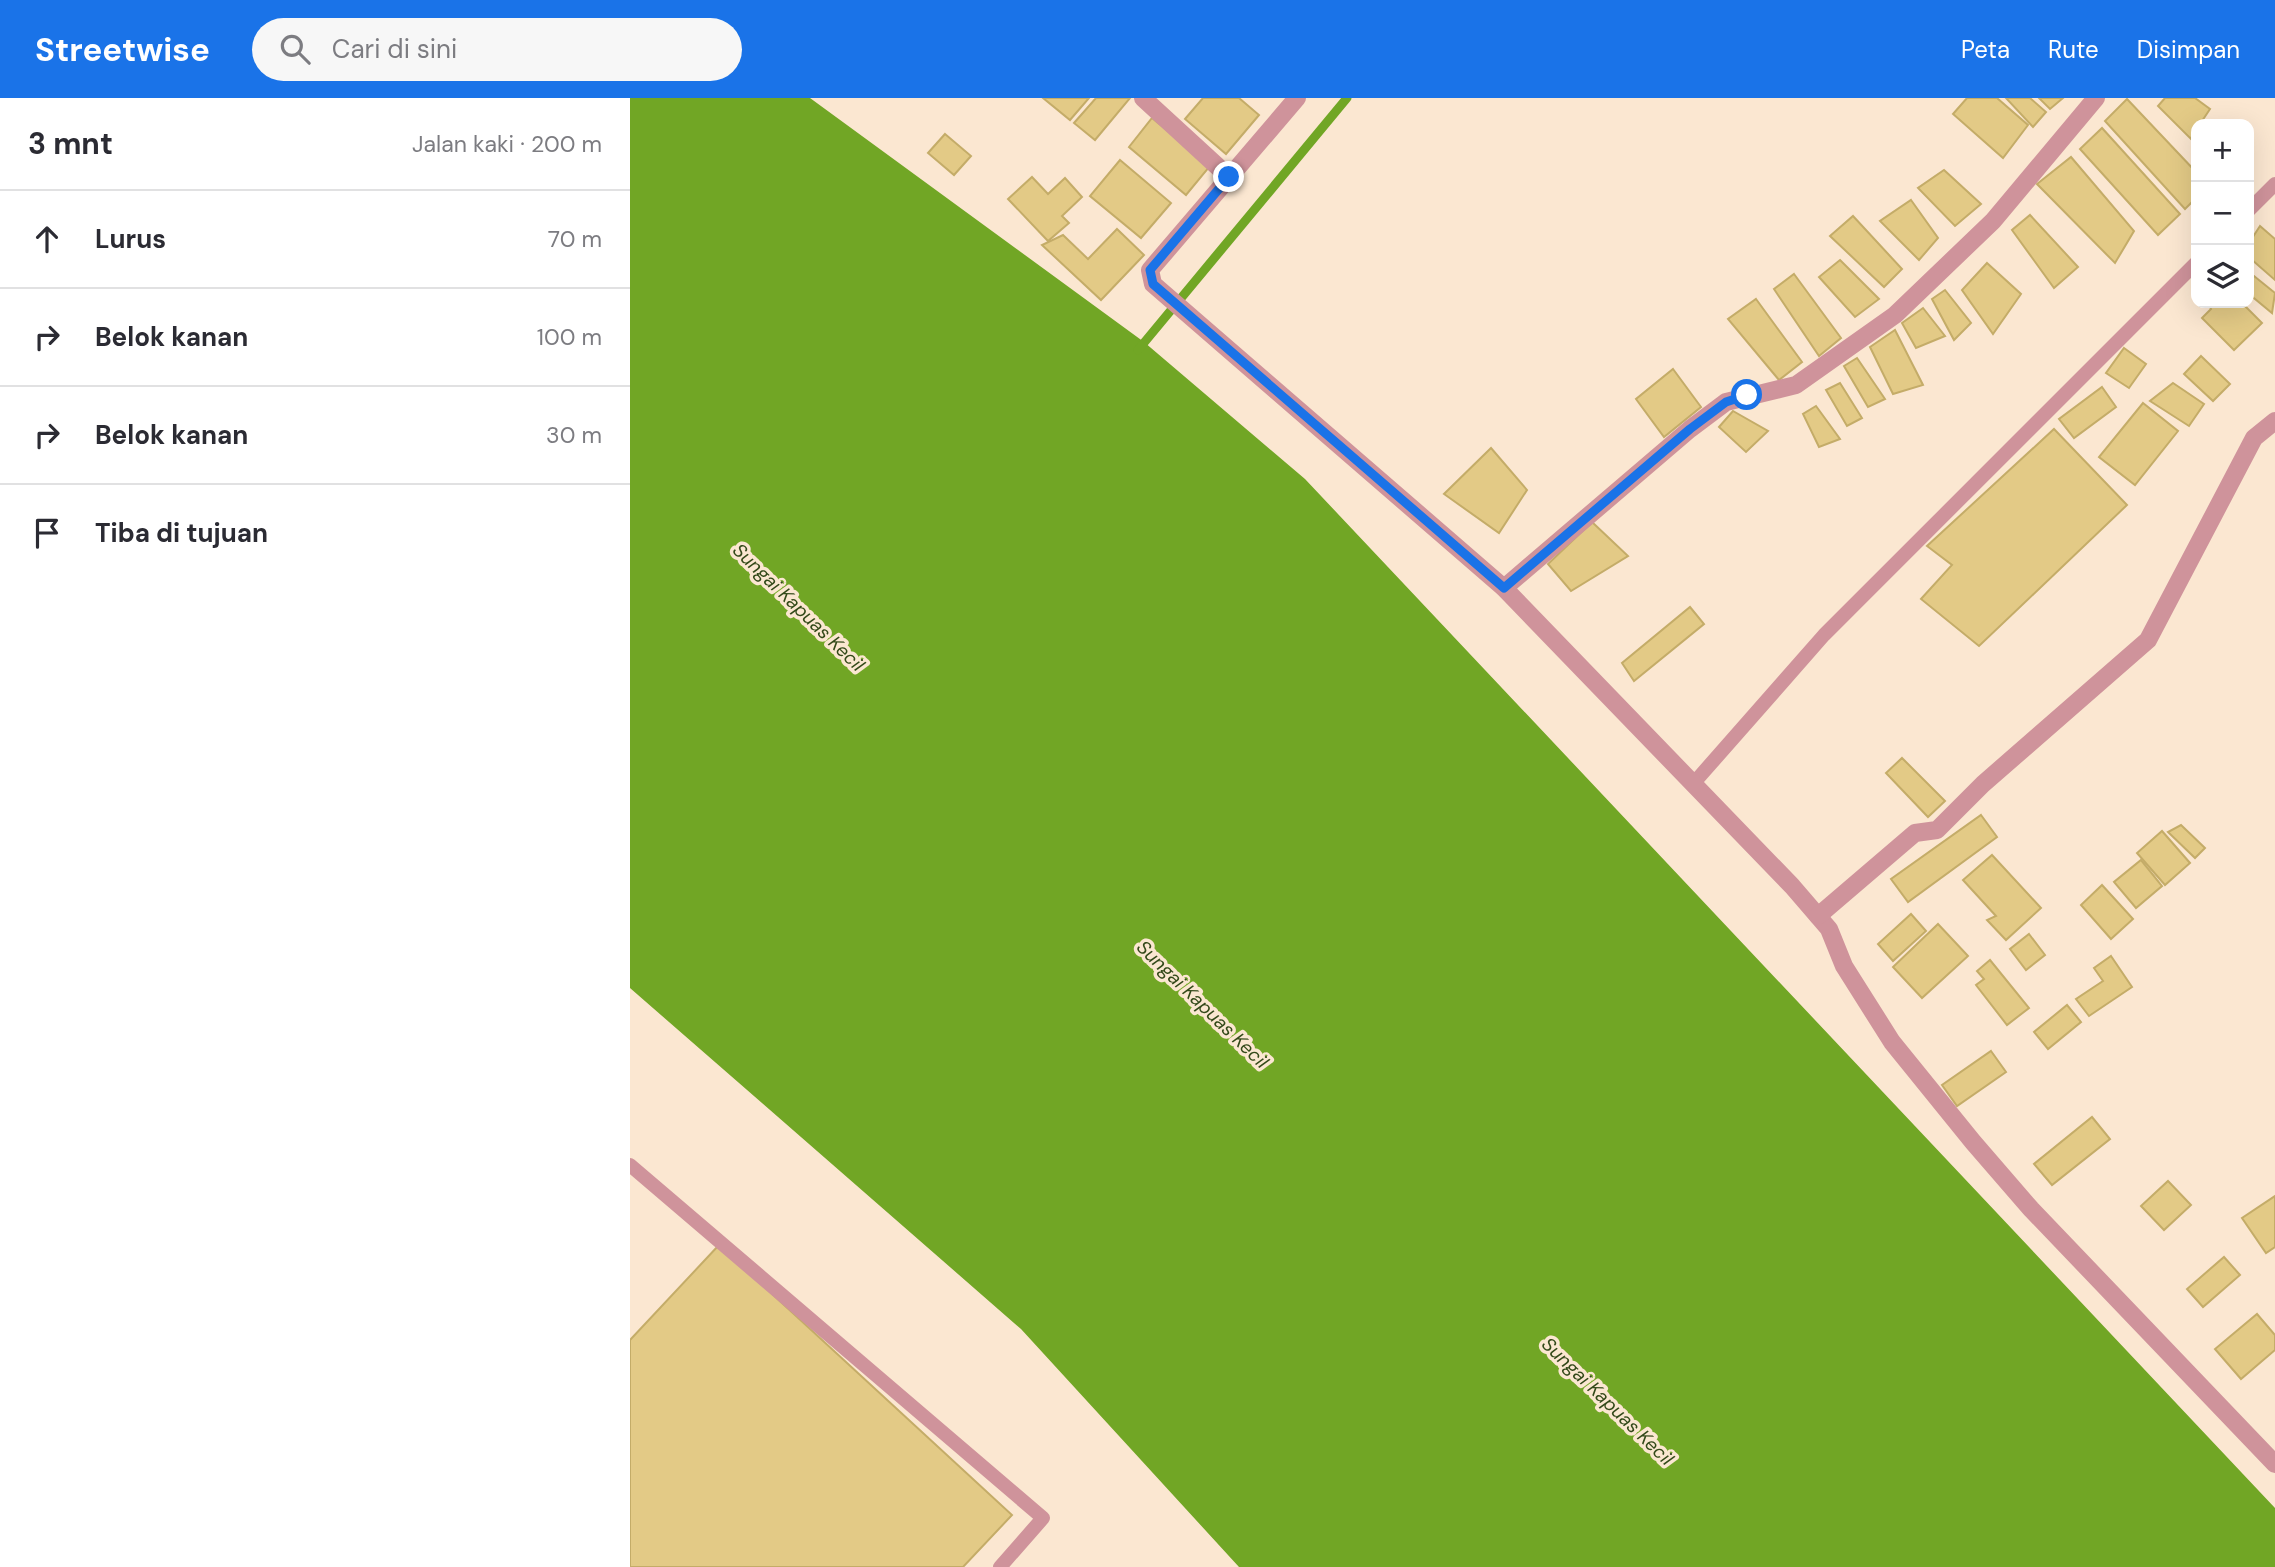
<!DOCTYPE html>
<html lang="id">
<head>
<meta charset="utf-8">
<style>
  body { margin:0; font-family:"DM Sans",sans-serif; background:#f7f7f7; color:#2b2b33 }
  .controls { position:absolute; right:21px; top:21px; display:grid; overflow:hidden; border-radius:14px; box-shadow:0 7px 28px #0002 }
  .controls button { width:63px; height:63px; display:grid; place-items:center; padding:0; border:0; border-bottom:2px solid #e1e1e2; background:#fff; color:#2b2b33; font:35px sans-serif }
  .stop { position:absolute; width:21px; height:21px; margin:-16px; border:5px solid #1a73e8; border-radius:50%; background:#fff }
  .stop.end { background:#1a73e8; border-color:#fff; box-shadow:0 2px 7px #0008 }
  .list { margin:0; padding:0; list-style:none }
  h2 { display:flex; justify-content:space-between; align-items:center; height:91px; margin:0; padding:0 28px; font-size:30px }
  h2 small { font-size:23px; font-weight:400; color:#7c7c81 }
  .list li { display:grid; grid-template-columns:46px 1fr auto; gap:21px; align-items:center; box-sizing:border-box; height:98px; padding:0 28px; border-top:2px solid #e1e1e2 }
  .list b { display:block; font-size:26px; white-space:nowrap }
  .list em { font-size:23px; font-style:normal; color:#7c7c81 }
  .icon { flex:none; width:38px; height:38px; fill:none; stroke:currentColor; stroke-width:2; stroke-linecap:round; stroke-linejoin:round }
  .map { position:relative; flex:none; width:1645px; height:1469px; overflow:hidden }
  header { display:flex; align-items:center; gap:42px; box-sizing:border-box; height:98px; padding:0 35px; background:#1a73e8; color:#fff }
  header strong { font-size:33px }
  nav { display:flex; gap:38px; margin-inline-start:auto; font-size:24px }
  .search { width:490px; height:63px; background:#f7f7f7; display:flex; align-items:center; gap:18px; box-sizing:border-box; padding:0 24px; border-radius:38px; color:#7c7c81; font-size:26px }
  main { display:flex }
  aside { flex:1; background:#fff }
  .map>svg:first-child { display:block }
</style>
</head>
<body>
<header>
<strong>Streetwise</strong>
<div class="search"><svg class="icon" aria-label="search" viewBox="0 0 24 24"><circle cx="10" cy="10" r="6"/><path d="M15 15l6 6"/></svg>Cari di sini</div>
<nav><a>Peta</a><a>Rute</a><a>Disimpan</a></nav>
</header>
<main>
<aside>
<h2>3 mnt<small>Jalan kaki · 200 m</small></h2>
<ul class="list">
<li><svg class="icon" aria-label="ahead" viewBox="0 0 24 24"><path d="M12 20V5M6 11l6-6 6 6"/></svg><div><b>Lurus</b></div><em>70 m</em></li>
<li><svg class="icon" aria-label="right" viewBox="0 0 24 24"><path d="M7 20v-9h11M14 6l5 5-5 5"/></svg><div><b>Belok kanan</b></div><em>100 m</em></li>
<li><svg class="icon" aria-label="right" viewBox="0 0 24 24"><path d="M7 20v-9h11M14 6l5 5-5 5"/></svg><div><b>Belok kanan</b></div><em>30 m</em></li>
<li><svg class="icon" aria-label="arrive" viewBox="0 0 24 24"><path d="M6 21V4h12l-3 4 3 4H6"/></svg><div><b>Tiba di tujuan</b></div></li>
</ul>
</aside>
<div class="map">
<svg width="1645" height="1469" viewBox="0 0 1645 1469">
  <rect width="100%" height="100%" fill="#fbe7d1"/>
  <path fill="#71a625" d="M0 0H180L514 244 675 381 1645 1410V1469H609L391 1231 0 890Z"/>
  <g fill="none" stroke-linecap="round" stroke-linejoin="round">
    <path stroke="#71a625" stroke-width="9" d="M508 252 717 0"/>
  </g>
  <g fill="#e3ca86" stroke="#c4ac68" stroke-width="2">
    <path d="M413 0H459L440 22Z"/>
    <path d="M466 0H500L465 42 444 25Z"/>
    <path d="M573 0H609L629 17 596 56 555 21Z"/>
    <path d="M1337 0H1367L1398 27 1373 60 1323 16Z"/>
    <path d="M1376 0H1400L1416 14 1403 29Z"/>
    <path d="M1409 0H1433L1420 11Z"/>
    <path d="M1535 0H1565L1580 11 1570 26H1566L1561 41 1528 8Z"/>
    <path d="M1497 1 1566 74V100L1555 111 1475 23Z"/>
    <path d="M522 20 580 68 556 97 499 49Z"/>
    <path d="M1472 30 1550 116 1528 137 1450 51Z"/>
    <path d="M315 36 341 58 324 77 298 55Z"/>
    <path d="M1441 59 1504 133 1485 165 1407 86Z"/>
    <path d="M490 62 541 105 511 140 460 98Z"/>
    <path d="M1314 72 1351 106 1325 128 1288 90Z"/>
    <path d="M402 79 418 96 435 80 452 99 432 118 439 125 418 143 378 101Z"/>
    <path d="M1281 102 1308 140 1289 162 1250 123Z"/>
    <path d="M1400 117 1448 169 1424 190 1382 132Z"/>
    <path d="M1223 118 1272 171 1254 189 1200 138Z"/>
    <path d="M1630 128 1645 141V182L1621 161 1619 164V145Z"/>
    <path d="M487 131 514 157 471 202 412 147 433 137 458 161Z"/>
    <path d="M1210 162 1249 201 1225 219 1189 179Z"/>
    <path d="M1357 165 1391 196 1363 236 1332 192Z"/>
    <path d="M1619 174 1645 195 1642 215 1619 196Z"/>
    <path d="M1164 176 1211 240 1189 258 1144 191Z"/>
    <path d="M1315 192 1341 225 1324 242 1302 201Z"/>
    <path d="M1126 201 1172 264 1149 282 1098 221Z"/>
    <path d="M1578 205H1612L1632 225 1604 252 1572 220 1581 211Z"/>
    <path d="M1293 210 1315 238 1286 250 1272 225Z"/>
    <path d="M1265 232 1293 287 1263 296 1240 249Z"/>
    <path d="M1494 250 1516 266 1499 290 1476 275Z"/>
    <path d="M1571 258 1600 286 1583 303 1554 276Z"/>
    <path d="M1227 260 1255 301 1238 309 1214 268Z"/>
    <path d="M1043 271 1071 309 1034 339 1006 301Z"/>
    <path d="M1210 285 1232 320 1217 328 1196 292Z"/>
    <path d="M1543 285 1574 306 1559 328 1520 303Z"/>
    <path d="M1472 289 1486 309 1444 340 1429 321Z"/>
    <path d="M1513 305 1548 333 1505 387 1469 359Z"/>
    <path d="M1186 308 1210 341 1189 349 1173 316Z"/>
    <path d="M1103 313 1138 333 1116 354 1089 329Z"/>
    <path d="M1424 331 1497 407 1349 548 1291 501 1322 467 1297 448Z"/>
    <path d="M861 350 897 392 869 435 814 396Z"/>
    <path d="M962 424 998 458 941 493 918 466Z"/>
    <path d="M1060 509 1074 526 1004 583 992 565Z"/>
    <path d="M1272 660 1315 703 1298 719 1256 675Z"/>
    <path d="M1351 717 1367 739 1278 804 1261 781Z"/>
    <path d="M1551 727 1575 750 1565 760 1538 734Z"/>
    <path d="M1532 733 1560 765 1535 787 1507 755Z"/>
    <path d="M1362 757 1411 810 1376 842 1357 822 1366 818 1333 782Z"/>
    <path d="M1511 762 1532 788 1506 810 1484 784Z"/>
    <path d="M1472 787 1503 821 1481 841 1451 807Z"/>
    <path d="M1281 816 1296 833 1263 863 1248 846Z"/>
    <path d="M1308 826 1338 858 1292 900 1263 869Z"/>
    <path d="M1399 836 1415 857 1396 872 1380 851Z"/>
    <path d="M1481 858 1502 889 1459 918 1446 901 1473 883 1464 870Z"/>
    <path d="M1360 862 1399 910 1377 927 1346 887 1354 881 1347 873Z"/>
    <path d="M1437 907 1451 924 1418 951 1404 934Z"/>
    <path d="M1361 953 1376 974 1327 1008 1312 987Z"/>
    <path d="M1462 1019 1480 1041 1422 1087 1404 1066Z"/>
    <path d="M1538 1083 1561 1107 1534 1132 1511 1108Z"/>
    <path d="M1645 1098V1149L1636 1155 1612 1120Z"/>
    <path d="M89 1147 382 1417 333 1469H0V1242Z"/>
    <path d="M1594 1159 1610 1177 1573 1209 1557 1191Z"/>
    <path d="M1627 1216 1645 1237V1252L1611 1281 1585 1251Z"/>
  </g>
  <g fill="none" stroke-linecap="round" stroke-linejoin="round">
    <g stroke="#cf939b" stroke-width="14">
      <path d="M1619 112 1645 86"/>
      <path d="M1063 686 1194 537 1566 165"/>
      <path d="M0 1067 413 1420 370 1469"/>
    </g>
    <g stroke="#cf939b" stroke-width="18">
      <path d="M513 0 599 79"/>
      <path d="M667 0 520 172 523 186 874 490 1162 788 1199 831 1214 868 1262 944 1343 1044 1401 1111 1645 1366"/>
      <path d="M874 490 1060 331 1096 304 1166 287 1265 217 1363 123 1466 0"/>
      <path d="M1188 818 1285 735 1307 732 1353 686 1518 542 1624 340 1645 323"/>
    </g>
  </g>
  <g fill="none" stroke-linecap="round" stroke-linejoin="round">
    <path stroke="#1a73e8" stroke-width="9" d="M599 79 520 172 523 186 874 490 1060 331 1096 304 1117 297"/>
  </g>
  <g text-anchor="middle" stroke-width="7" stroke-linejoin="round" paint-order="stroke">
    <g font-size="19" font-style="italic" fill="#334919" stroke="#fbe7d1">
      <text transform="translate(169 509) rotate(44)" y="7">Sungai Kapuas Kecil</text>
      <text transform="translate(573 906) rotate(44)" y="7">Sungai Kapuas Kecil</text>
      <text transform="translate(978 1303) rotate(44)" y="7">Sungai Kapuas Kecil</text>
    </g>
  </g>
</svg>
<div class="controls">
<button>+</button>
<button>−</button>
<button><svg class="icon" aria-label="layers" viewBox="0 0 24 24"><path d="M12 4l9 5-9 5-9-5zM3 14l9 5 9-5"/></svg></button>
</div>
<div class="stop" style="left:1117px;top:297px"></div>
<div class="stop end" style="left:599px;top:79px"></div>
</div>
</main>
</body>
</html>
